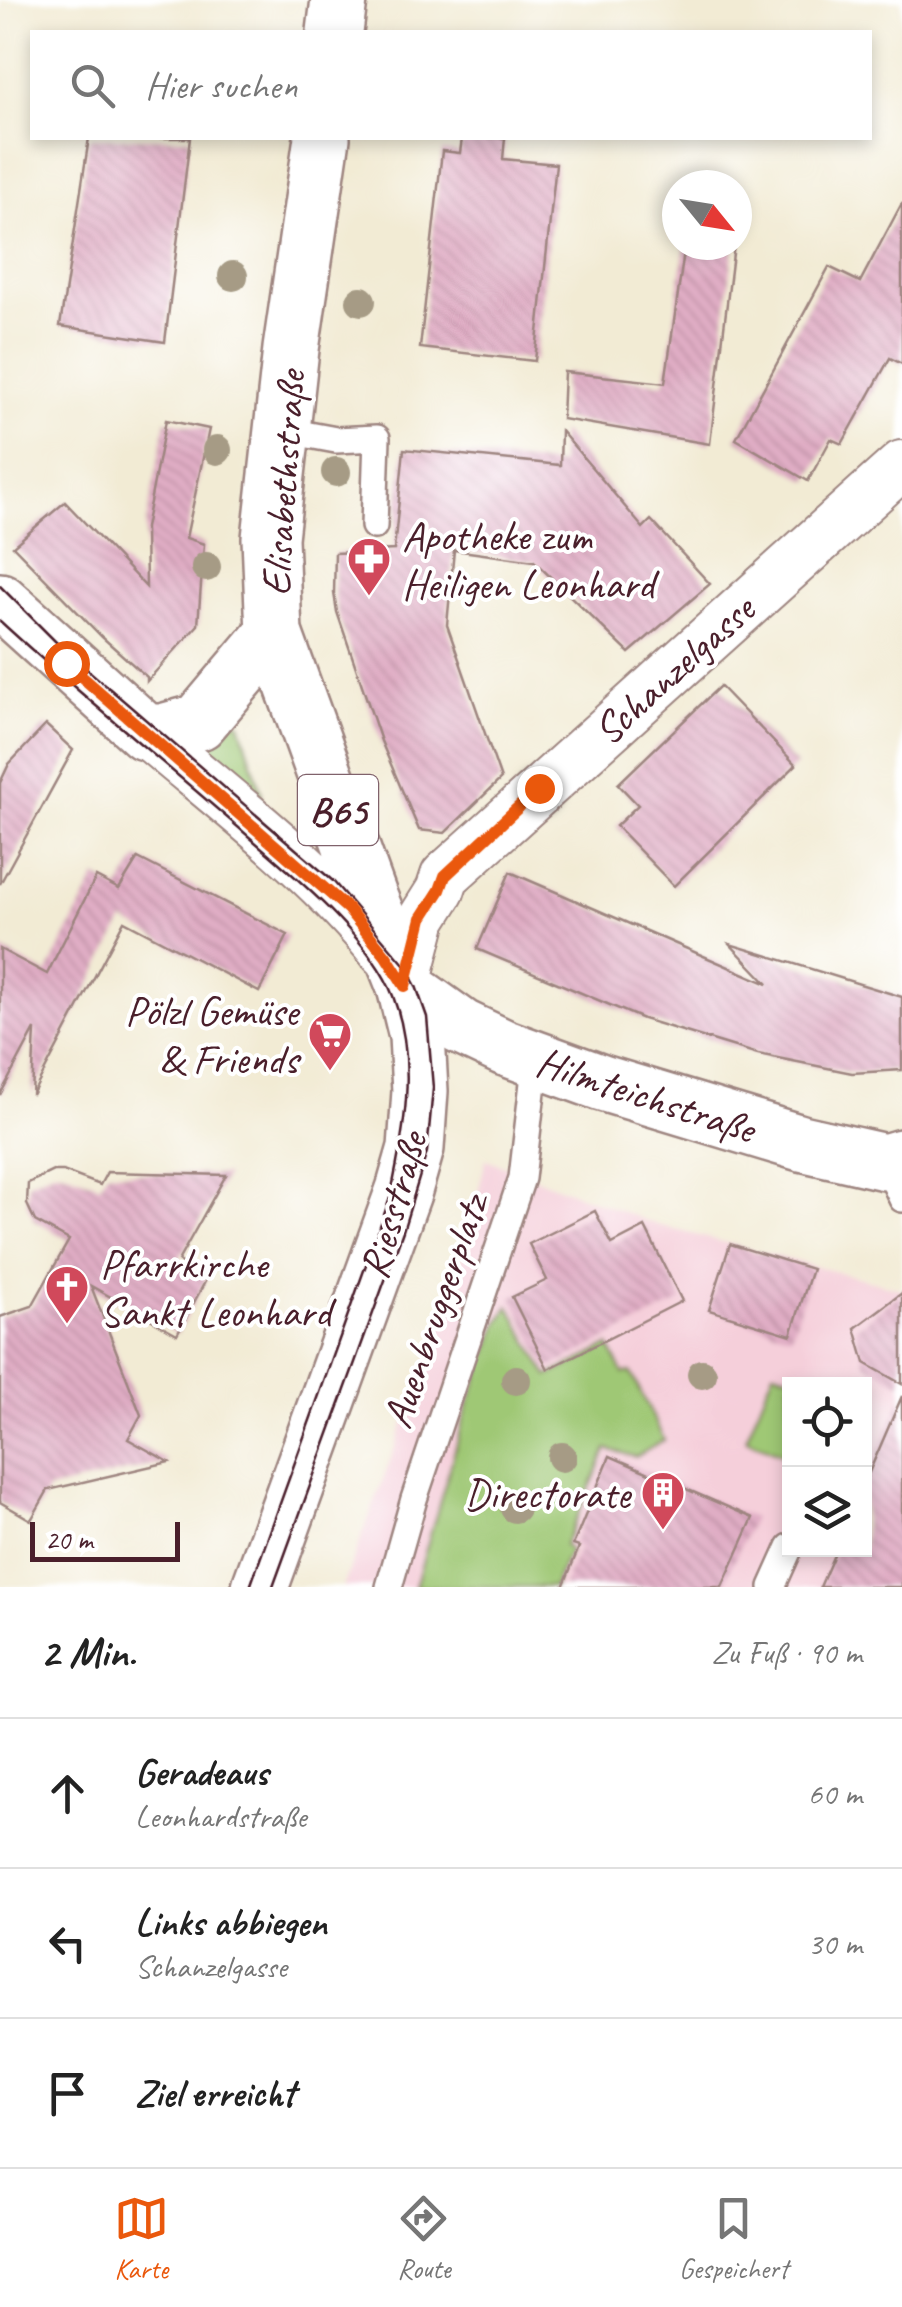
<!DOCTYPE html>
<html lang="de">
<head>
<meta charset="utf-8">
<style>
  body { margin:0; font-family:Caveat,sans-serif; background:#f6f6f6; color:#222 }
  .controls { position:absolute; right:30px; bottom:30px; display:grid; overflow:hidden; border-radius:0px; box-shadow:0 5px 15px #0003 }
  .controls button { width:90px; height:90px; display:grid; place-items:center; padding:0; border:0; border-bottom:2px solid #e0e0e0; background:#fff; color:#222; font:50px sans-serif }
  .compass { position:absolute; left:662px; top:170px; width:90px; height:90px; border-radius:50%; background:#fff; box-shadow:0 5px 15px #0003; rotate:120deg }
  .scale { position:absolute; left:30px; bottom:25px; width:150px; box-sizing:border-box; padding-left:10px; border:5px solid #4a1f2b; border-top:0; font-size:28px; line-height:35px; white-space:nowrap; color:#4a1f2b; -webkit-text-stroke:8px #fff; paint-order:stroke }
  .stop { position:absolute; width:30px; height:30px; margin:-22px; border:8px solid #ea580c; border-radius:50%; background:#fff }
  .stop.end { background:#ea580c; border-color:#fff; box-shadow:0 2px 10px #0008 }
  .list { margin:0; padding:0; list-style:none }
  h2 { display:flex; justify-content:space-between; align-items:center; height:130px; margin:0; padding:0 40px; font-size:42px }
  h2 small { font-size:32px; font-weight:400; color:#767676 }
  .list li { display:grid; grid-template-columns:65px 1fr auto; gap:30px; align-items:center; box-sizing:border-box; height:150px; padding:0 40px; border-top:2px solid #e0e0e0 }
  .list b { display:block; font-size:38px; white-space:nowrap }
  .list p { margin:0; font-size:32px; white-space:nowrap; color:#767676 }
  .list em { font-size:32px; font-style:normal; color:#767676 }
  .icon { flex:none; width:55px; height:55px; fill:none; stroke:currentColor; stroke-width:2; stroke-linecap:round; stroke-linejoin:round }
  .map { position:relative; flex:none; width:902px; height:1587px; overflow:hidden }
  .search { position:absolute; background:#fff; box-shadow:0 5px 15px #0003; left:30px; right:30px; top:30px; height:110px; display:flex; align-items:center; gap:25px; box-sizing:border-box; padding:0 35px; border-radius:0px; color:#767676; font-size:38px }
  .sheet { height:580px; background:#fff }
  nav { display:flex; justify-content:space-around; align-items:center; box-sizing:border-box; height:140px; border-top:2px solid #e0e0e0; background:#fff; font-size:28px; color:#767676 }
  nav a { display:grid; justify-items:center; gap:5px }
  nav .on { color:#ea580c }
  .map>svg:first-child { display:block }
</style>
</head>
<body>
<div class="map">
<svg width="902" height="1587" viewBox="0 0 902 1587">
  <defs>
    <pattern id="building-back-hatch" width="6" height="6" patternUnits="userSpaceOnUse" patternTransform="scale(2.5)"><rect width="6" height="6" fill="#e0adc5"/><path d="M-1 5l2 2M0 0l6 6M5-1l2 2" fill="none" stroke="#c294a9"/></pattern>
  </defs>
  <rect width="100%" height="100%" fill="#fff"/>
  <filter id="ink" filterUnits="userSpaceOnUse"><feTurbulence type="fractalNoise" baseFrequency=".01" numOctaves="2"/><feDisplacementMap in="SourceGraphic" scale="20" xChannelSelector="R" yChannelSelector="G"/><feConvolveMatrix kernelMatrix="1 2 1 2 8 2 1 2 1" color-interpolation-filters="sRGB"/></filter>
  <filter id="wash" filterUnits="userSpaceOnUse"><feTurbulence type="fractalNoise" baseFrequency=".0048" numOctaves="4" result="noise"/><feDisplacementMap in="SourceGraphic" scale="40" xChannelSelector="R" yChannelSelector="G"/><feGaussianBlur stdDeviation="2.25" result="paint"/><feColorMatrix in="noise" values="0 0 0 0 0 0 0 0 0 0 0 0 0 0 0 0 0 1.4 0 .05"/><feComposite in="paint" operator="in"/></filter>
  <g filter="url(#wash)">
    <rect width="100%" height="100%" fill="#f2ebd4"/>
    <path fill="#f5cfda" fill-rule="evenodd" d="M486 1159 657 1225 902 1289V1587H343L456 1283ZM790 1384H864V1550H790Z"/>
    <g fill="#9fc874" stroke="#747450" stroke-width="2.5">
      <path d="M234 720 240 723 262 795 257 799 203 753 202 747Z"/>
      <path d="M509 1306 548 1376 609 1346 623 1373 631 1372 664 1440 636 1457 607 1449 564 1546 570 1550 553 1587H415L468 1405 499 1322Z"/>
      <path d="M774 1371 819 1384H790L789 1457 746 1439Z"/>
    </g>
    <g id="blocks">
      <g fill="url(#building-back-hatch)">
        <path d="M89 138H190L165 342 60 326Z"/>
        <path d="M462 138H505L503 159 556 164 535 361 420 348 442 151 460 153Z"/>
        <path d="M902 203V364L890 358 842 444 831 439 808 481 736 439 829 267 860 282Z"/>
        <path d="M685 245H734L710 444 562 419 564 372 665 383Z"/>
        <path d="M166 420 209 429 186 538 204 544 198 625 147 681V677L102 637 13 546 65 502 146 587 145 528Z"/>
        <path d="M561 431 643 528 651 520 710 584 629 653 534 561 454 550 447 625 501 779 445 833 419 830 381 741 337 612 334 593 335 553 394 550 404 449 560 465Z"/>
        <path d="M720 686 796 765 674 886 616 826 638 805 618 784Z"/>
        <path d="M46 725 73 750 0 884V783L9 764Z"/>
        <path d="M138 858 288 935 259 992 124 921 32 1095 35 1029 0 1095V949L47 974 96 877 119 889Z"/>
        <path d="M510 872 768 984 730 944 902 997V1070L852 1073 758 1054 643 1019 477 949Z"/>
        <path d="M53 1171H63L100 1185 107 1172 226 1175 178 1261 207 1278 177 1334 91 1286 141 1415 128 1439 169 1462 48 1490 31 1520 0 1502V1317L32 1306 69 1240 35 1221 27 1204 28 1183Z"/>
        <path d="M595 1211 612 1244 645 1227 682 1301 548 1369 512 1297 547 1280 529 1244Z"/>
        <path d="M730 1244 812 1269 791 1335 709 1310Z"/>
        <path d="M902 1293V1384L865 1363 855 1328Z"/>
        <path d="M902 1396V1587H820L836 1550H864V1484Z"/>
        <path d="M610 1456 753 1518 722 1587H563L579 1547 573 1545Z"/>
      </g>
    </g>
  </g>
  <g filter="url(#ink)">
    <use href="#blocks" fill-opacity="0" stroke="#9e8580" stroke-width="2.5"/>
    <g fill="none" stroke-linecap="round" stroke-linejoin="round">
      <defs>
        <g id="lane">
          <path d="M282 430 336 440 377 438 374 526"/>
          <path d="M885 1162 902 1199"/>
          <path d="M389 1587 414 1499 522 1178 536 1057"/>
          <path d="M772 1587 790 1547"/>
        </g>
        <g id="street">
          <path d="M145 732C227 802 317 869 385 954"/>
          <path d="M405 987 423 918 440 891 445 876 902 465"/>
        </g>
        <g id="secondary">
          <path d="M0 601 145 732H162L199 722 274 633"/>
          <path d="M405 987 461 1027 503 1047 602 1083 801 1143 885 1162 902 1157"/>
        </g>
        <g id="primary">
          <path d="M335 32 339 0"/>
          <path d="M260 1587 404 1190 416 1148 420 1091 417 1036 405 987 370 899 274 633 270 538 291 349 322 138"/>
        </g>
      </defs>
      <use href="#lane" stroke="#9e8580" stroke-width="30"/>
      <use href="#street" stroke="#9e8580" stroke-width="52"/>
      <use href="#secondary" stroke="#9e8580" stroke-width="60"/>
      <use href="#primary" stroke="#9e8580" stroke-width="60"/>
      <use href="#lane" stroke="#fff" stroke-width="25"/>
      <use href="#street" stroke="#fff" stroke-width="48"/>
      <use href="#secondary" stroke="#fff" stroke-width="55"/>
      <use href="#primary" stroke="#fff" stroke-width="55"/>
      <g stroke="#4a1f2b" stroke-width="2.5">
        <path d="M0 586 59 645 333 881 404 964 416 986 427 1017 433 1088 427 1152 403 1231 273 1587"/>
        <path d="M0 621C80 695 165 763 247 835 293 875 371 938 393 996 418 1061 404 1133 390 1198L250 1587"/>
      </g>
    </g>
    <g fill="#a69b85">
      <circle cx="233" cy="276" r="15"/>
      <circle cx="361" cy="301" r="15"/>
      <circle cx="217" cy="450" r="15"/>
      <circle cx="336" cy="472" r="15"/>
      <circle cx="206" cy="567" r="15"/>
      <circle cx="702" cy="1374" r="15"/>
      <circle cx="516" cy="1380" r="15"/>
      <circle cx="562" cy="1457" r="15"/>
      <circle cx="515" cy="1508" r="15"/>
    </g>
  </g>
  <g fill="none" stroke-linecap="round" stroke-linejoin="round" filter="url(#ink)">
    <path stroke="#ea580c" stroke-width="12" d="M66 663 348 909 386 956 405 986 422 918 440 890 445 876 539 788"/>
  </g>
  <defs>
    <symbol id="pharmacy-pin" viewBox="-11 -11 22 30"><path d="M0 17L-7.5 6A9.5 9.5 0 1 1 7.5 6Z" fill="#d1495b" stroke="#fff"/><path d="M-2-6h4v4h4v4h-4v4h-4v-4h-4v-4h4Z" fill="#fff"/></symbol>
    <symbol id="supermarket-pin" viewBox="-11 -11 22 30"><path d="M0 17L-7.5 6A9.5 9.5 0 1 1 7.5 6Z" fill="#d1495b" stroke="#fff"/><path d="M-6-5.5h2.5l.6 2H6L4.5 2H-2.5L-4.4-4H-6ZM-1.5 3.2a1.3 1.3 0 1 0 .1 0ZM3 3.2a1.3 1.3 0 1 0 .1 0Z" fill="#fff"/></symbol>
    <symbol id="church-pin" viewBox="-11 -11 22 30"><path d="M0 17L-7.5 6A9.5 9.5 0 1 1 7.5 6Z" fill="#d1495b" stroke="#fff"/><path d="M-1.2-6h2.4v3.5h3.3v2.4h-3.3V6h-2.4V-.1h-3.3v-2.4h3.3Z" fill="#fff"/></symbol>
    <symbol id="building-pin" viewBox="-11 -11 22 30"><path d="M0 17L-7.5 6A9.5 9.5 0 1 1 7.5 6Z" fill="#d1495b" stroke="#fff"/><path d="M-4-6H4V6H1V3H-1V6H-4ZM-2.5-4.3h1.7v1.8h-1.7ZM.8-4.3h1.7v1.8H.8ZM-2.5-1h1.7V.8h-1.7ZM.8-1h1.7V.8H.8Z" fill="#fff"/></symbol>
  </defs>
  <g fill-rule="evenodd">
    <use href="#pharmacy-pin" x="344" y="534" width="50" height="68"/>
    <use href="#supermarket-pin" x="305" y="1009" width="50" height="68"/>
    <use href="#church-pin" x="42" y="1262" width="50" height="68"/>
    <use href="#building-pin" x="638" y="1468" width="50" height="68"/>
  </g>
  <g text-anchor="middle" stroke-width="8" stroke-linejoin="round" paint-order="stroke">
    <rect fill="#fff" stroke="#80626b" stroke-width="2.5" x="298" y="775" width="80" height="70" rx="8"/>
    <g font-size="40" font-weight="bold" fill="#4a1f2b">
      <text x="338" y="824">B65</text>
    </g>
    <g font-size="42" fill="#4a1f2b" stroke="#fff">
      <text transform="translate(282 483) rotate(-86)" y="15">Elisabethstraße</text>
      <text transform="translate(673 669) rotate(-42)" y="15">Schanzelgasse</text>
      <text transform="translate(646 1094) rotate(18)" y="15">Hilmteichstraße</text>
      <text transform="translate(392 1205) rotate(-74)" y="15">Riesstraße</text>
      <text transform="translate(434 1311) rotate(-71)" y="15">Auenbruggerplatz</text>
    </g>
    <g font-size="42" fill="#4a1f2b" stroke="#fff" text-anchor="start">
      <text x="402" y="550">Apotheke zum<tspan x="402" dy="48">Heiligen Leonhard</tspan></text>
      <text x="298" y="1025" text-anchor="end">Pölzl Gemüse<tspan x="298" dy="48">&amp; Friends</tspan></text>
      <text x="100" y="1278">Pfarrkirche<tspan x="100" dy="48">Sankt Leonhard</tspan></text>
      <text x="630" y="1508" text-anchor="end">Directorate</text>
    </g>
  </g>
</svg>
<div class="controls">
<button><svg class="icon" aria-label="locate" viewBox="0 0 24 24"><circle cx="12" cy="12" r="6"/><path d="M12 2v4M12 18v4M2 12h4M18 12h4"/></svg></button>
<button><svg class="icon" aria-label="layers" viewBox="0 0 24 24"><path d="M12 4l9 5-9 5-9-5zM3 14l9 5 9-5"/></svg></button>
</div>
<svg class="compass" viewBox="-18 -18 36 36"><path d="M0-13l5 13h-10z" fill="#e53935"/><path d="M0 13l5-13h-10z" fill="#767676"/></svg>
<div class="scale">20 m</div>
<div class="stop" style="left:66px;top:663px"></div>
<div class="stop end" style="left:539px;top:788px"></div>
<div class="search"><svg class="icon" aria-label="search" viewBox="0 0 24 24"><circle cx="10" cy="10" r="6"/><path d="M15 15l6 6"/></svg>Hier suchen</div>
</div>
<section class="sheet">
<h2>2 Min.<small>Zu Fuß · 90 m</small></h2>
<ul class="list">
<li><svg class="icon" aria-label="ahead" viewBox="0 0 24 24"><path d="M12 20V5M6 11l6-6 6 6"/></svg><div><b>Geradeaus</b><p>Leonhardstraße</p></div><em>60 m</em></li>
<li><svg class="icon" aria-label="left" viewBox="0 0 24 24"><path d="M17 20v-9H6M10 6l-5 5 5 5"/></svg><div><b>Links abbiegen</b><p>Schanzelgasse</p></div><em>30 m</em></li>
<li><svg class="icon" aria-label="arrive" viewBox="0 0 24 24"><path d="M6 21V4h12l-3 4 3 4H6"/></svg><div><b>Ziel erreicht</b></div></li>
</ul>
</section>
<nav>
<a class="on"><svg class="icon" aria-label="map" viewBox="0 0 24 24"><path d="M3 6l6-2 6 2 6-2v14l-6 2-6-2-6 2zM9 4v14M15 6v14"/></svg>Karte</a>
<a><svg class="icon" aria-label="directions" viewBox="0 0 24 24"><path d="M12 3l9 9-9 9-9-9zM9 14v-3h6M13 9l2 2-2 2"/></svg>Route</a>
<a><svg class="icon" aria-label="saved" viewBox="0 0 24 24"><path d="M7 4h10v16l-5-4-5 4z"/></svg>Gespeichert</a>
</nav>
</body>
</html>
